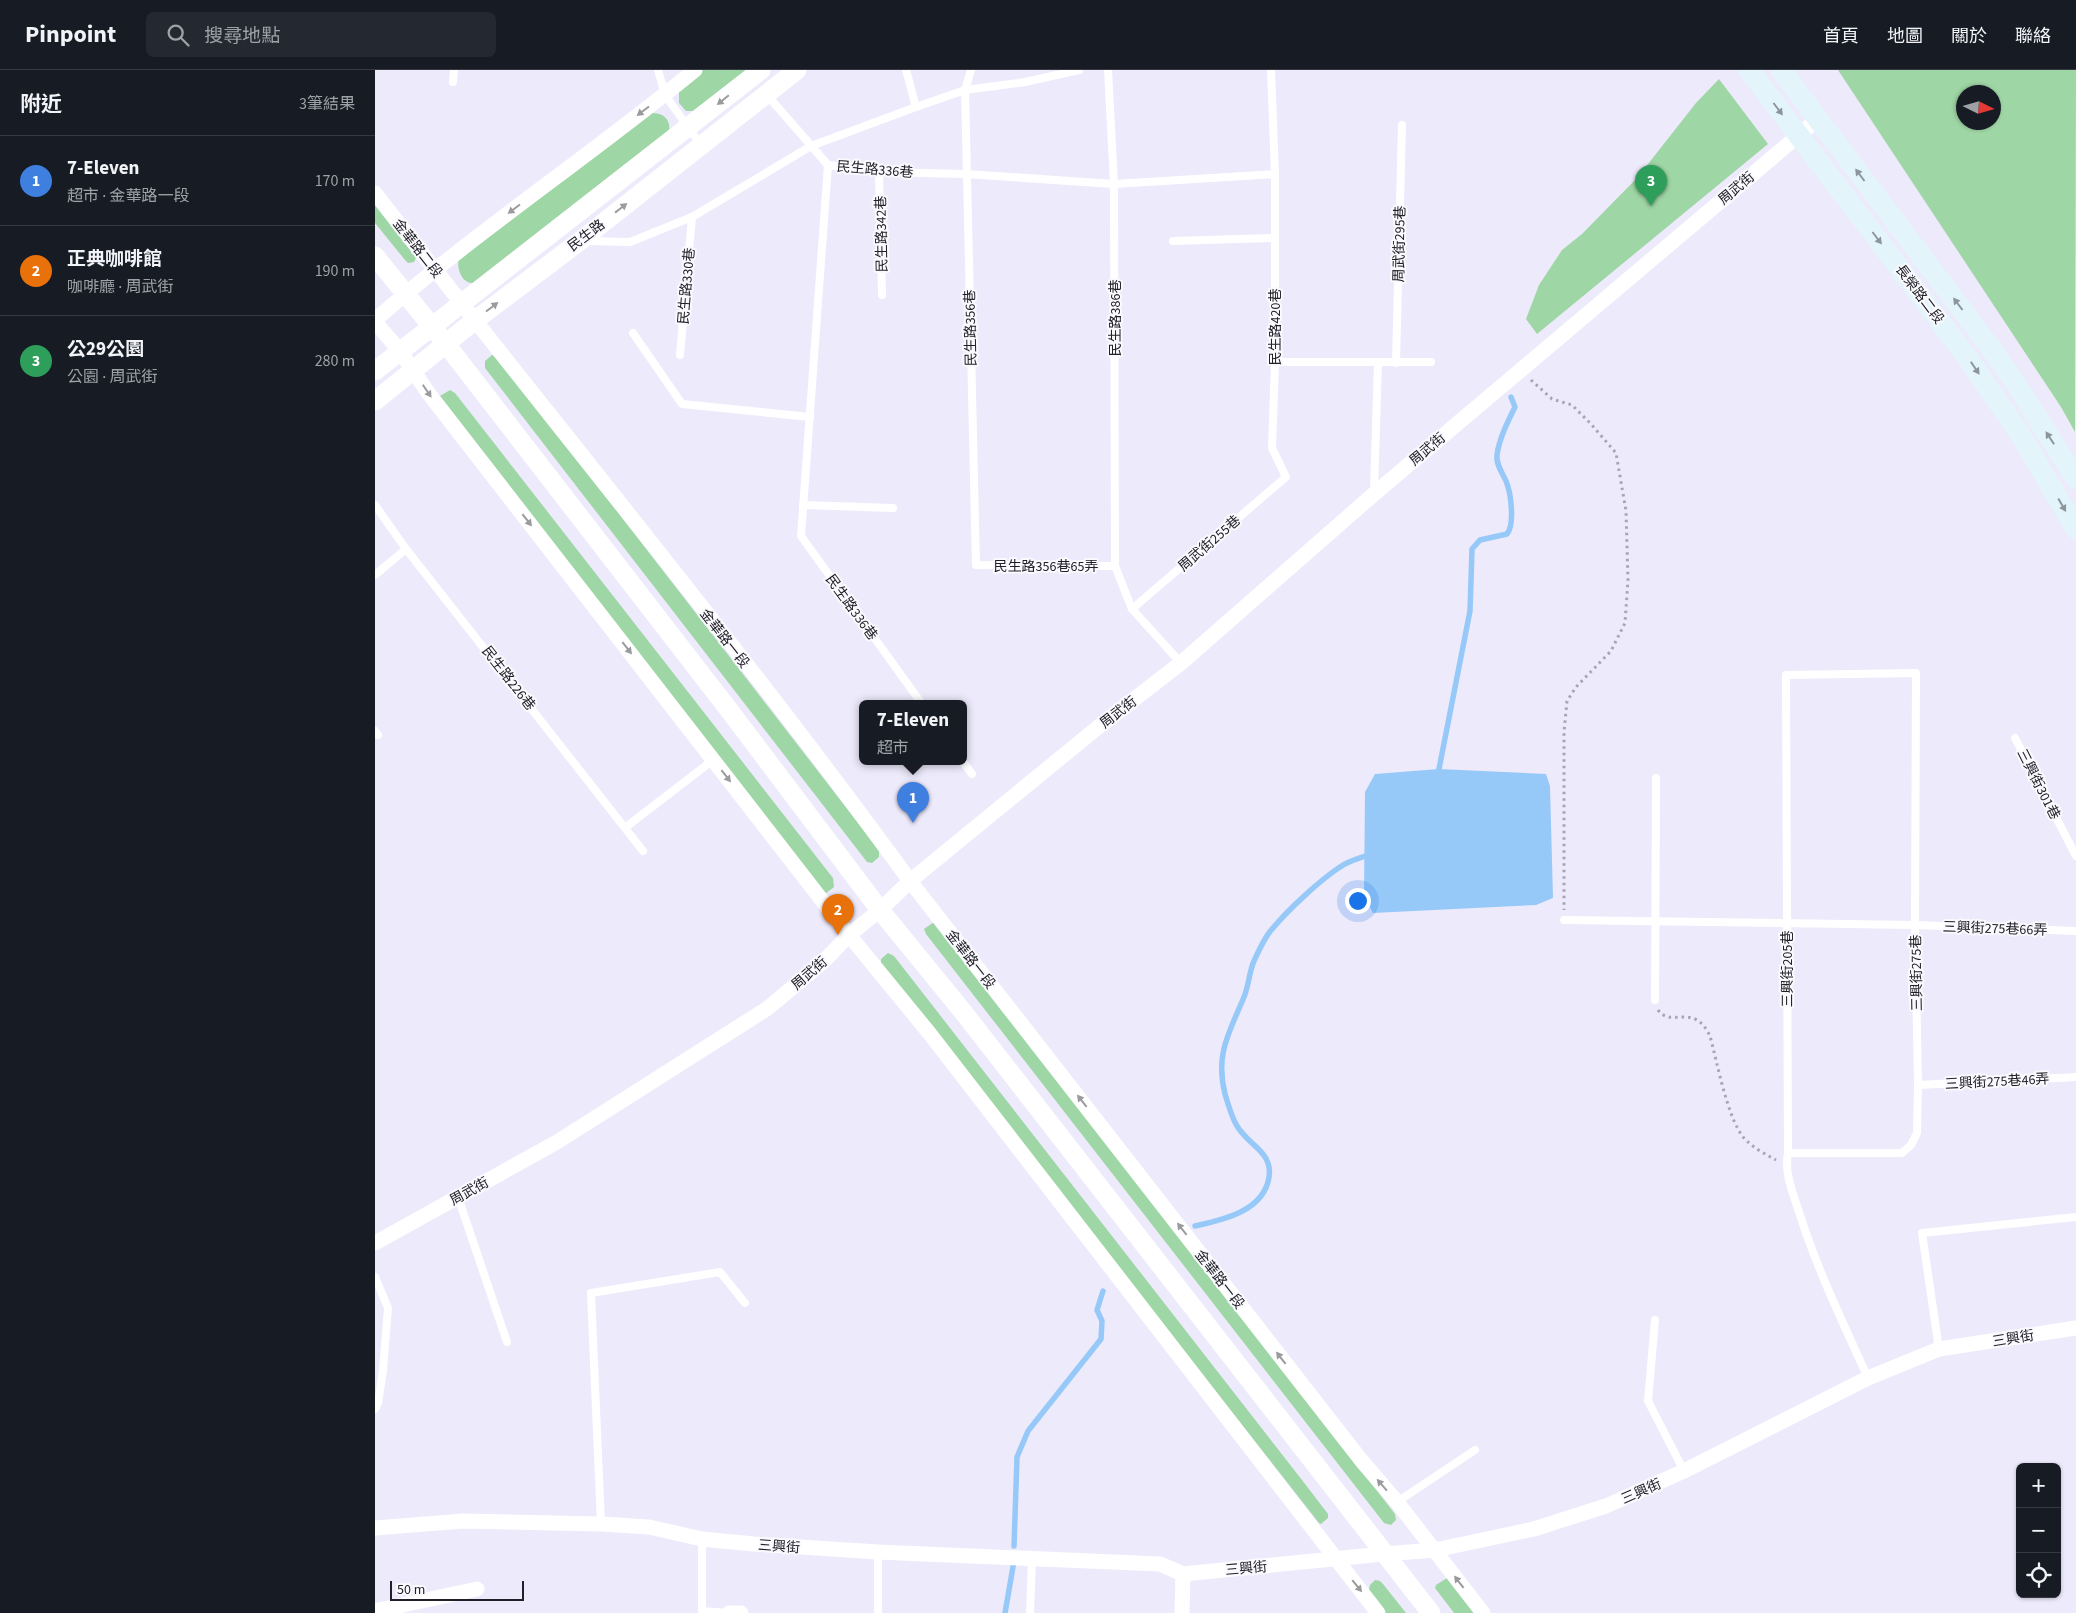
<!DOCTYPE html>
<html lang="zh-TW">
<head>
<meta charset="utf-8">
<style>
  body { margin:0; font-family:"Source Sans 3","Noto Sans TC",sans-serif; background:#242831; color:#f1f3f6 }
  .controls { position:absolute; right:15px; bottom:15px; display:grid; overflow:hidden; border-radius:8px; box-shadow:0 1px 4px #0004 }
  .controls button { width:45px; height:45px; display:grid; place-items:center; padding:0; border:0; border-bottom:1px solid #363941; background:#171b24; color:#f1f3f6; font:25px sans-serif }
  .compass { position:absolute; left:1581px; top:15px; width:45px; height:45px; border-radius:50%; background:#171b24; box-shadow:0 1px 4px #0004; rotate:95deg }
  .scale { position:absolute; left:15px; bottom:12px; width:134px; box-sizing:border-box; padding-left:5px; border:2px solid #212028; border-top:0; font-size:14px; line-height:18px; white-space:nowrap; color:#212028; -webkit-text-stroke:4px #fafafe; paint-order:stroke }
  .you { position:absolute; left:982px; top:830px; width:18px; height:18px; margin:-12px; border:4px solid #fff; border-radius:50%; background:#1a73e8; box-shadow:0 0 0 8px #1a73e833 }
  .badge { display:grid; place-items:center; width:32px; height:32px; border-radius:50%; background:#0f766e; color:#fff; font-size:16px; font-weight:700 }
  .pin { position:absolute; translate:-50% -41px; filter:drop-shadow(0 1px 2px #0008) }
  .pin::after { content:''; position:absolute; top:26px; width:18px; height:15px; background:inherit; clip-path:polygon(0 0,100% 0,50% 100%) }
  .popup { position:absolute; left:484px; top:630px; width:108px; height:65px; box-sizing:border-box; display:grid; place-content:center; border-radius:8px; background:#171b24; filter:drop-shadow(0 1px 4px #0005); font-size:16px; white-space:nowrap; color:#9ea1a6 }
  .popup b { font-size:19px; color:#f1f3f6 }
  .popup::after { content:''; position:absolute; left:50%; top:100%; margin-left:-10px; border:10px solid transparent; border-top-color:#171b24 }
  .list { margin:0; padding:0; list-style:none }
  h2 { display:flex; justify-content:space-between; align-items:center; height:65px; margin:0; padding:0 20px; font-size:21px }
  h2 small { font-size:16px; font-weight:400; color:#9ea1a6 }
  .list li { display:grid; grid-template-columns:32px 1fr auto; gap:15px; align-items:center; box-sizing:border-box; height:90px; padding:0 20px; border-top:1px solid #363941 }
  .list b { display:block; font-size:19px; white-space:nowrap }
  .list p { margin:0; font-size:16px; white-space:nowrap; color:#9ea1a6 }
  .list em { font-size:16px; font-style:normal; color:#9ea1a6 }
  .icon { flex:none; width:28px; height:28px; fill:none; stroke:currentColor; stroke-width:2; stroke-linecap:round; stroke-linejoin:round }
  .map { position:relative; flex:none; width:1701px; height:1543px; overflow:hidden }
  header { display:flex; align-items:center; gap:30px; box-sizing:border-box; height:70px; padding:0 25px; background:#171b24; border-bottom:1px solid #363941 }
  header strong { font-size:24px }
  nav { display:flex; gap:28px; margin-inline-start:auto; font-size:18px }
  .search { width:350px; height:45px; background:#242831; display:flex; align-items:center; gap:12px; box-sizing:border-box; padding:0 18px; border-radius:8px; color:#9ea1a6; font-size:19px }
  main { display:flex }
  aside { flex:1; background:#171b24 }
  .map>svg:first-child { display:block }
</style>
</head>
<body>
<header>
<strong>Pinpoint</strong>
<div class="search"><svg class="icon" aria-label="search" viewBox="0 0 24 24"><circle cx="10" cy="10" r="6"/><path d="M15 15l6 6"/></svg>搜尋地點</div>
<nav><a>首頁</a><a>地圖</a><a>關於</a><a>聯絡</a></nav>
</header>
<main>
<aside>
<h2>附近<small>3筆結果</small></h2>
<ul class="list">
<li><span class="badge" style="background:#3f7fe0">1</span><div><b>7-Eleven</b><p>超市 · 金華路一段</p></div><em>170 m</em></li>
<li><span class="badge" style="background:#e8710a">2</span><div><b>正典咖啡館</b><p>咖啡廳 · 周武街</p></div><em>190 m</em></li>
<li><span class="badge" style="background:#2e9e5b">3</span><div><b>公29公園</b><p>公園 · 周武街</p></div><em>280 m</em></li>
</ul>
</aside>
<div class="map">
<svg width="1701" height="1543" viewBox="0 0 1701 1543">
  <rect width="100%" height="100%" fill="#edeafc"/>
  <g fill="#9fd6a5" fill-rule="evenodd">
    <path d="M326 0H371L318 41H311L304 33V20Z"/>
    <path d="M1463 0H1701L1700 362 1686 337ZM1588 22H1618V52H1588Z"/>
    <path d="M1344 9 1393 74 1162 264 1151 249 1164 215 1187 180 1207 164 1262 108 1321 33Z"/>
    <path d="M277 43C289 43 296 50 294 62L101 213C86 215 81 198 84 186Z"/>
    <path d="M0 129 42 186 39 192 33 193 30 190 0 153Z"/>
    <path d="M117 285 122 286 504 780V787L497 793 492 792 110 298V291Z"/>
    <path d="M75 320 80 323 458 808 459 817 450 824 65 326Z"/>
    <path d="M559 852 563 854 1020 1444 1021 1450 1016 1455 1009 1453 551 864 549 859Z"/>
    <path d="M513 883 519 886 927 1410 953 1444V1448L946 1454 944 1453 506 895V889Z"/>
    <path d="M1072 1508 1100 1543H1079L1060 1518 1061 1515Z"/>
    <path d="M1000 1510 1005 1511 1008 1514 1031 1543H1008L994 1520 995 1515Z"/>
  </g>
  <path fill="#97c9f8" d="M1064 699 1171 704 1175 716 1178 828 1161 835 998 843 989 826 990 722 1000 704Z"/>
  <g fill="none" stroke-linecap="round" stroke-linejoin="round">
    <g stroke="#97c9f8" stroke-width="5.5">
      <path d="M1063 704 1095 541 1097 479 1105 470 1132 464C1140 454 1136 423 1131 411 1127 402 1121 395 1122 385 1124 369 1133 351 1140 337L1136 327"/>
      <path d="M820 1156C848 1150 889 1141 894 1107 898 1082 874 1076 862 1056 857 1048 853 1034 850 1024 840 984 854 963 869 927 874 915 874 902 879 891 884 880 890 866 898 858 913 840 945 810 965 797 973 791 986 788 996 784"/>
      <path d="M639 1476 642 1387 653 1361 726 1269 727 1251 722 1240 728 1221"/>
      <path d="M630 1543 639 1491"/>
    </g>
    <g stroke="#a7a5b4" stroke-width="3" stroke-dasharray="2.5 4" stroke-linecap="butt">
      <path d="M1156 310 1177 329 1197 335 1216 354 1241 383 1251 441 1253 510 1250 553 1236 581 1201 617 1192 631 1189 662V840"/>
      <path d="M1283 940C1297 959 1318 931 1335 966 1342 992 1353 1050 1369 1068 1378 1078 1390 1084 1401 1090"/>
    </g>
    <g stroke="#fff" stroke-width="8">
      <path d="M283 0 290 25 326 75"/>
      <path d="M531 0 541 37 590 20 650 12 704 0"/>
      <path d="M596 0 590 20 601 495 740 496"/>
      <path d="M733 0 739 114 740 496 757 539 806 593"/>
      <path d="M78 12 79 0"/>
      <path d="M392 25 453 95"/>
      <path d="M504 102 507 225"/>
      <path d="M212 171 255 172 317 147 436 76 541 37"/>
      <path d="M798 171 900 168"/>
      <path d="M258 263 307 334 435 347"/>
      <path d="M305 285 317 147"/>
      <path d="M900 292H1056"/>
      <path d="M1021 293 1027 55"/>
      <path d="M999 422 1003 293"/>
      <path d="M0 435 31 479 268 781"/>
      <path d="M428 435 518 438"/>
      <path d="M0 505 31 479"/>
      <path d="M757 539 911 407 897 378 900 292V104L896 0"/>
      <path d="M547 634 426 466 453 95 504 102 591 104 739 114 900 104"/>
      <path d="M0 661 3 665"/>
      <path d="M1640 668 1701 786"/>
      <path d="M588 692 597 704"/>
      <path d="M251 757 338 690"/>
      <path d="M1189 850 1540 855 1701 861"/>
      <path d="M1280 930 1281 708"/>
      <path d="M1543 1015 1701 1007"/>
      <path d="M1413 1083H1527L1536 1075 1542 1063 1543 1015 1540 855 1541 603 1411 605 1413 1083C1409 1103 1418 1123 1424 1142 1442 1199 1468 1253 1493 1308"/>
      <path d="M83 1127 132 1272"/>
      <path d="M0 1207 13 1238 8 1301 3 1333 0 1339"/>
      <path d="M1280 1250 1273 1331 1309 1401"/>
      <path d="M1564 1279 1547 1163 1701 1147"/>
      <path d="M1022 1432 1100 1380"/>
      <path d="M226 1454 216 1223 345 1202 370 1233"/>
      <path d="M327 1469V1541L354 1543"/>
      <path d="M503 1543V1482"/>
      <path d="M655 1543 657 1488"/>
    </g>
    <g stroke="#fff" stroke-width="15">
      <path d="M0 123C178 352 364 576 535 811L986 1390 1022 1432 1108 1543"/>
      <path d="M0 250C102 161 215 86 320 0"/>
      <path d="M0 252 25 281 54 324 474 865 555 964 1003 1543"/>
      <path d="M0 1173 182 1072 393 938 449 891 474 865 505 840 535 811 722 658 806 593 999 424 1443 49"/>
      <path d="M0 1458 88 1451 226 1454 274 1457 327 1469 379 1474 503 1482 785 1494 808 1504 1008 1484 1060 1480 1159 1459 1231 1436 1309 1401 1493 1308 1564 1279 1701 1258"/>
      <path d="M0 1541 102 1519"/>
      <path d="M354 1543H366"/>
      <path d="M807 1543 808 1504"/>
    </g>
    <g stroke="#fff" stroke-width="19">
      <path d="M0 186 71 274 354 640 505 840 589 943 1056 1543"/>
      <path d="M0 301 386 0"/>
      <path d="M0 331 99 251 205 171 422 0"/>
    </g>
    <g stroke="#e3f4fb" stroke-width="21">
      <path d="M1374 0 1592 287 1645 364 1701 459"/>
      <path d="M1406 0 1612 273 1639 311 1701 409"/>
    </g>
  </g>
  <defs><path id="oneway-solid" d="M-6-.8H1V-3.2L6.5 0L1 3.2V.8H-6Z" transform="scale(1.25)"/></defs>
  <g fill="#9b9b9e">
    <use href="#oneway-solid" transform="translate(348 30) rotate(141)"/>
    <use href="#oneway-solid" transform="translate(268 41) rotate(143)"/>
    <use href="#oneway-solid" transform="translate(246 138) rotate(-38)"/>
    <use href="#oneway-solid" transform="translate(139 139) rotate(143)"/>
    <use href="#oneway-solid" transform="translate(117 237) rotate(-37)"/>
    <use href="#oneway-solid" transform="translate(52 321) rotate(56)"/>
    <use href="#oneway-solid" transform="translate(152 450) rotate(52)"/>
    <use href="#oneway-solid" transform="translate(252 578) rotate(52)"/>
    <use href="#oneway-solid" transform="translate(351 706) rotate(52)"/>
    <use href="#oneway-solid" transform="translate(707 1031) rotate(-128)"/>
    <use href="#oneway-solid" transform="translate(807 1159) rotate(-128)"/>
    <use href="#oneway-solid" transform="translate(906 1288) rotate(-128)"/>
    <use href="#oneway-solid" transform="translate(1007 1415) rotate(-131)"/>
    <use href="#oneway-solid" transform="translate(1084 1512) rotate(-128)"/>
    <use href="#oneway-solid" transform="translate(982 1516) rotate(51)"/>
  </g>
  <g fill="#8c959c">
    <use href="#oneway-solid" transform="translate(1403 39) rotate(53)"/>
    <use href="#oneway-solid" transform="translate(1485 105) rotate(-127)"/>
    <use href="#oneway-solid" transform="translate(1502 168) rotate(53)"/>
    <use href="#oneway-solid" transform="translate(1583 234) rotate(-127)"/>
    <use href="#oneway-solid" transform="translate(1600 298) rotate(56)"/>
    <use href="#oneway-solid" transform="translate(1675 368) rotate(-123)"/>
    <use href="#oneway-solid" transform="translate(1687 435) rotate(60)"/>
  </g>
  <g text-anchor="middle" stroke-width="4" stroke-linejoin="round" paint-order="stroke">
    <g font-size="14" fill="#212028" stroke="#fafafe">
      <text transform="translate(500 99) rotate(5)" y="5">民生路336巷</text>
      <text transform="translate(1361 118) rotate(-40)" y="5">周武街</text>
      <text transform="translate(506 164) rotate(-91)" y="5">民生路342巷</text>
      <text transform="translate(211 165) rotate(-37)" y="5">民生路</text>
      <text transform="translate(1024 174) rotate(-89)" y="5">周武街295巷</text>
      <text transform="translate(43 178) rotate(52)" y="5">金華路二段</text>
      <text transform="translate(311 216) rotate(-85)" y="5">民生路330巷</text>
      <text transform="translate(1545 224) rotate(53)" y="5">長榮路二段</text>
      <text transform="translate(740 248) rotate(-90)" y="5">民生路386巷</text>
      <text transform="translate(900 257) rotate(-90)" y="5">民生路420巷</text>
      <text transform="translate(595 258) rotate(-91)" y="5">民生路356巷</text>
      <text transform="translate(1052 379) rotate(-40)" y="5">周武街</text>
      <text transform="translate(834 473) rotate(-41)" y="5">周武街255巷</text>
      <text x="671" y="501">民生路356巷65弄</text>
      <text transform="translate(477 537) rotate(54)" y="5">民生路336巷</text>
      <text transform="translate(350 568) rotate(52)" y="5">金華路一段</text>
      <text transform="translate(134 608) rotate(52)" y="5">民生路226巷</text>
      <text transform="translate(743 642) rotate(-38)" y="5">周武街</text>
      <text transform="translate(1664 714) rotate(63)" y="5">三興街301巷</text>
      <text transform="translate(1620 858) rotate(2)" y="5">三興街275巷66弄</text>
      <text transform="translate(596 889) rotate(52)" y="5">金華路一段</text>
      <text transform="translate(1412 899) rotate(-90)" y="5">三興街205巷</text>
      <text transform="translate(434 903) rotate(-41)" y="5">周武街</text>
      <text transform="translate(1541 903) rotate(-91)" y="5">三興街275巷</text>
      <text transform="translate(1622 1011) rotate(-3)" y="5">三興街275巷46弄</text>
      <text transform="translate(94 1121) rotate(-29)" y="5">周武街</text>
      <text transform="translate(845 1209) rotate(52)" y="5">金華路一段</text>
      <text transform="translate(1638 1268) rotate(-9)" y="5">三興街</text>
      <text transform="translate(1266 1421) rotate(-24)" y="5">三興街</text>
      <text transform="translate(404 1476) rotate(4)" y="5">三興街</text>
      <text transform="translate(871 1498) rotate(-5)" y="5">三興街</text>
    </g>
  </g>
</svg>
<div class="controls">
<button>+</button>
<button>−</button>
<button><svg class="icon" aria-label="locate" viewBox="0 0 24 24"><circle cx="12" cy="12" r="6"/><path d="M12 2v4M12 18v4M2 12h4M18 12h4"/></svg></button>
</div>
<svg class="compass" viewBox="-18 -18 36 36"><path d="M0-13l5 13h-10z" fill="#e53935"/><path d="M0 13l5-13h-10z" fill="#9ea1a6"/></svg>
<div class="scale">50 m</div>
<div class="you"></div>
<div class="pin badge" style="left:538px;top:753px;background:#3f7fe0">1</div>
<div class="popup"><b>7-Eleven</b>超市</div>
<div class="pin badge" style="left:463px;top:865px;background:#e8710a">2</div>
<div class="pin badge" style="left:1276px;top:136px;background:#2e9e5b">3</div>
</div>
</main>
</body>
</html>
